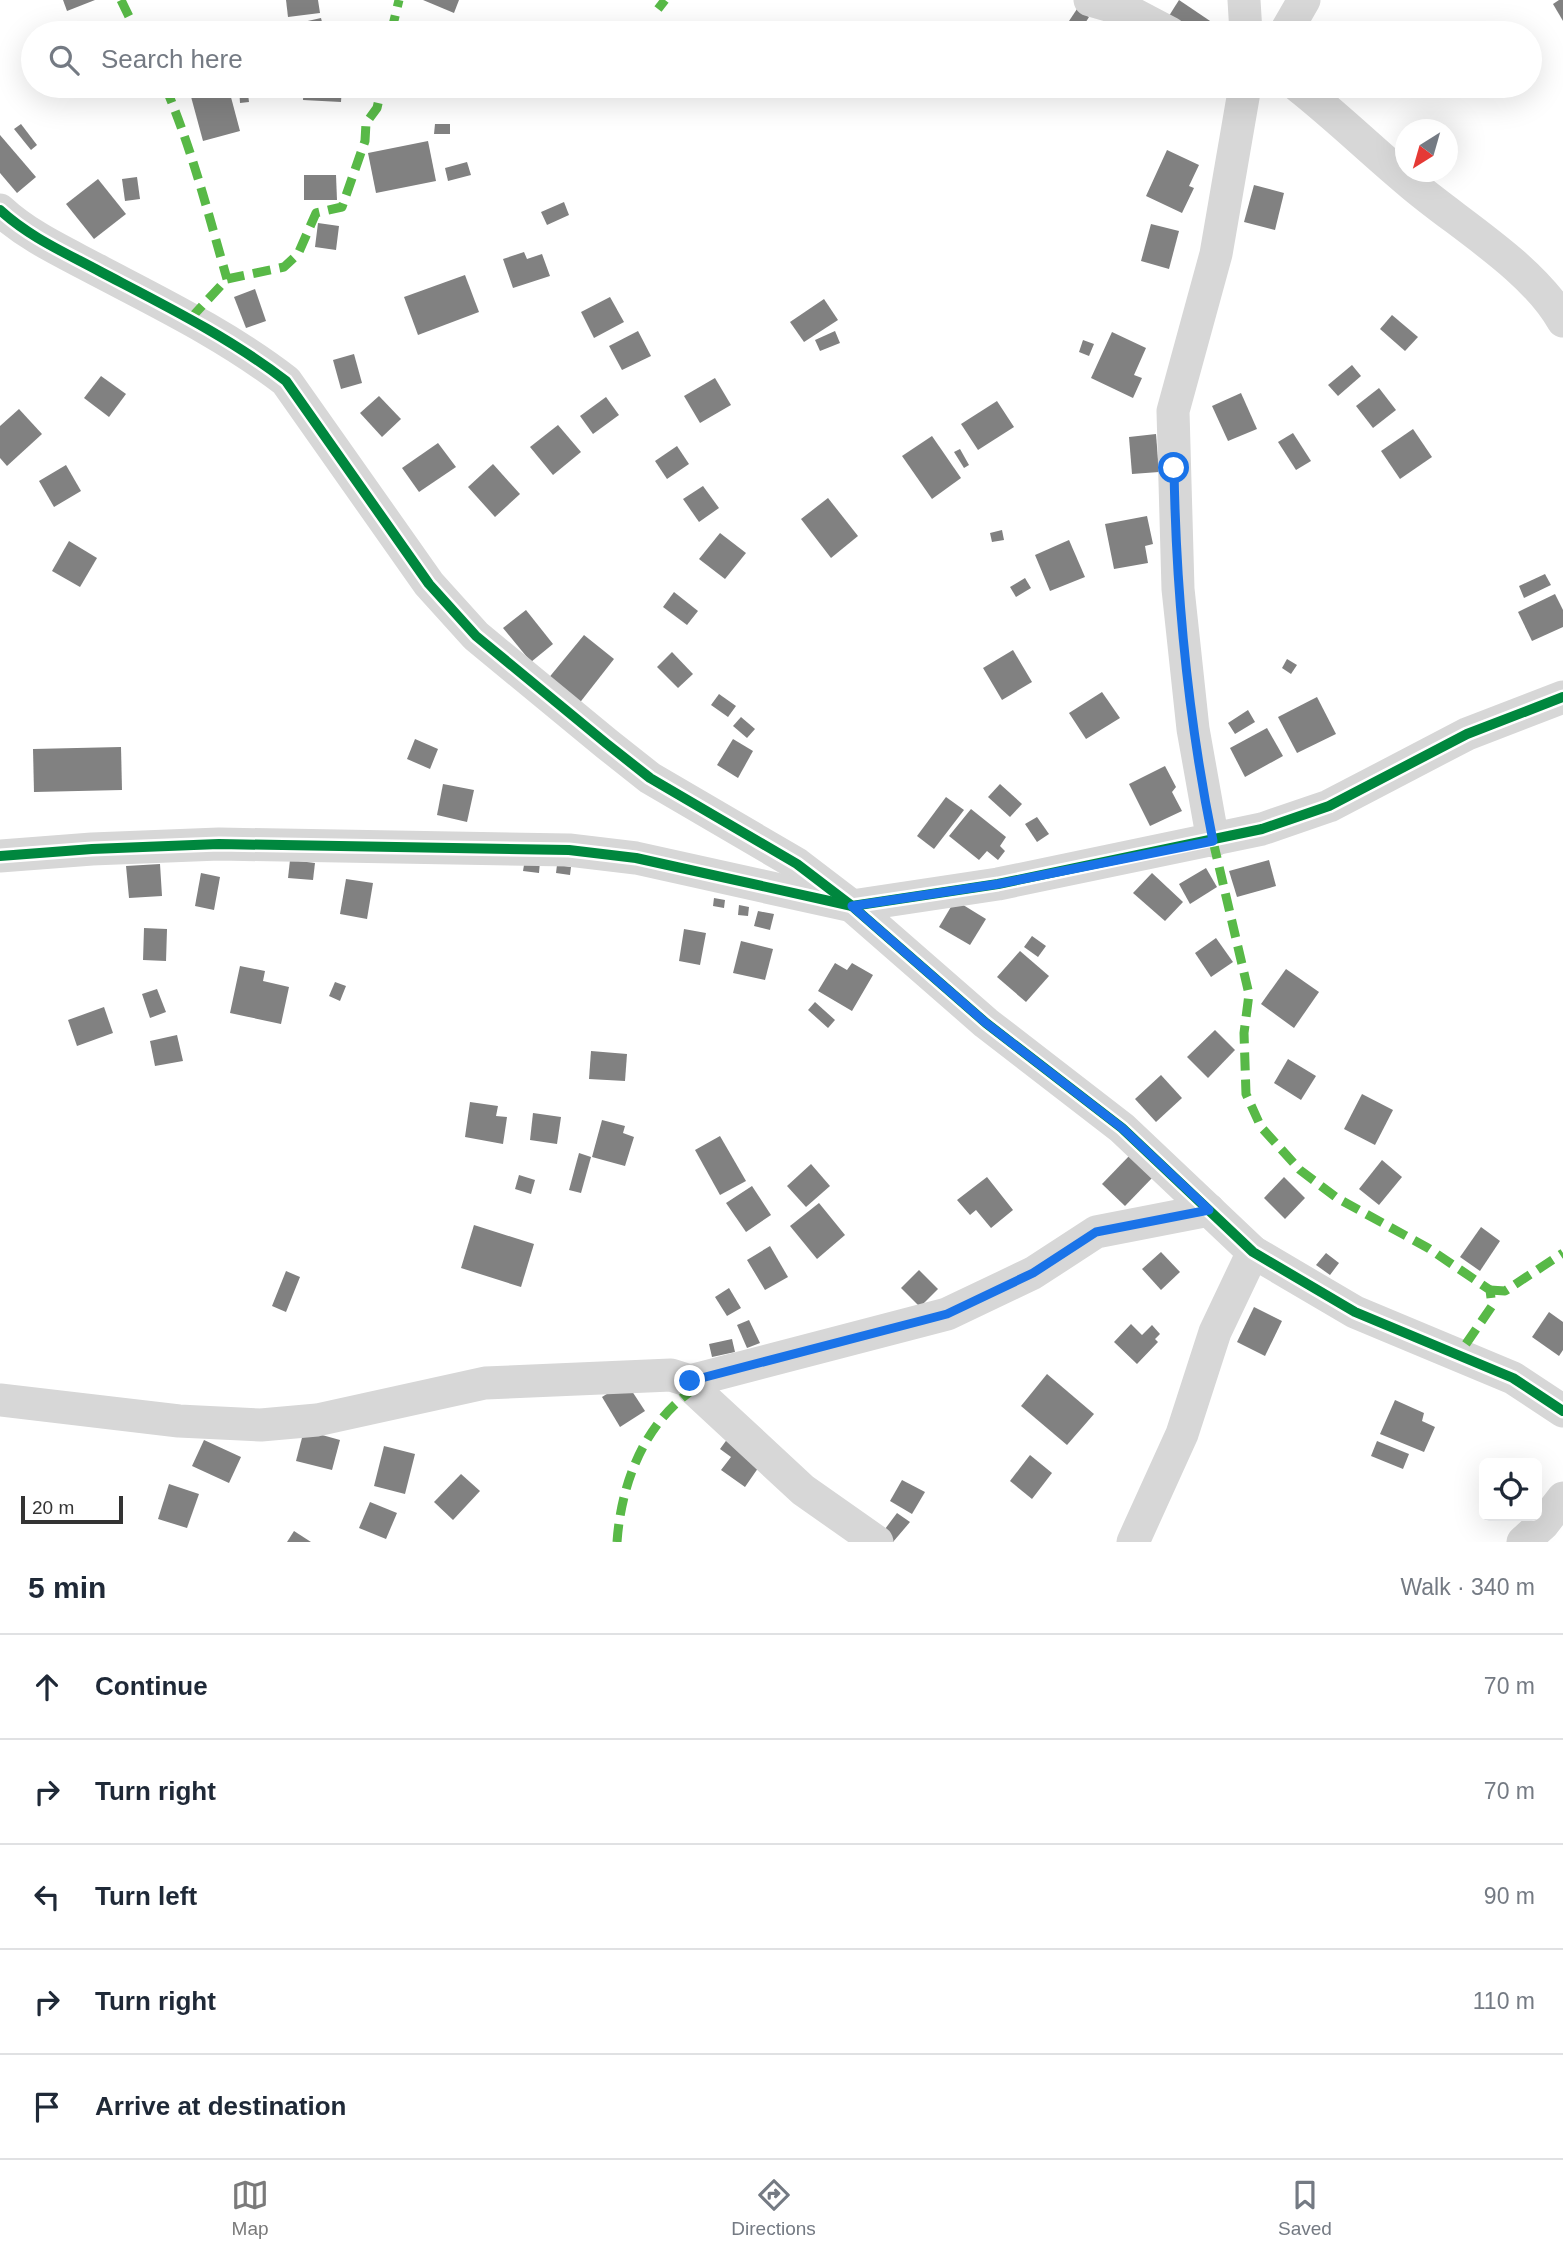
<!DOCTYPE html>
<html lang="en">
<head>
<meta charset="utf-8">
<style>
  body { margin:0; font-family:Helvetica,sans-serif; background:#f6f6f7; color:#1f2937 }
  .controls { position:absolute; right:21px; bottom:21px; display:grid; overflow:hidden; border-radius:10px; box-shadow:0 7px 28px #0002 }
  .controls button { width:63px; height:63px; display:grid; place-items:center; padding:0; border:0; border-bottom:2px solid #e0e1e3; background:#fff; color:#1f2937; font:35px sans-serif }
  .compass { position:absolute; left:1395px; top:119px; width:63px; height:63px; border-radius:50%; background:#fff; box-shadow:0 7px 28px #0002; rotate:217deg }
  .scale { position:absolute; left:21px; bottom:18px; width:102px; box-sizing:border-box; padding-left:7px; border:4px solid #333; border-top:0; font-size:19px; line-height:24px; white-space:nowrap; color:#333; -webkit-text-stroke:5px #fff; paint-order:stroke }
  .stop { position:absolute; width:21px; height:21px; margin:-16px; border:5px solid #1a73e8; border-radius:50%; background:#fff }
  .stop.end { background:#1a73e8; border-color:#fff; box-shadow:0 2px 7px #0008 }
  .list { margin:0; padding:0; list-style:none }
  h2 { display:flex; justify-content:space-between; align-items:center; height:91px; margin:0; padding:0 28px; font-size:30px }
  h2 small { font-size:23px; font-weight:400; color:#747a83 }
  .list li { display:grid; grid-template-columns:46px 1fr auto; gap:21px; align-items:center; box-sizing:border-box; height:105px; padding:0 28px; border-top:2px solid #e0e1e3 }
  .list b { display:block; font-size:26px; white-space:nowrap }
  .list em { font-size:23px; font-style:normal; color:#747a83 }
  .icon { flex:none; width:38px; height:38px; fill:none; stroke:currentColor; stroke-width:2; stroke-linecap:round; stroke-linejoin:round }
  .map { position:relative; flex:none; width:1563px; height:1542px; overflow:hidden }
  .search { position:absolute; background:#fff; box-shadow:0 7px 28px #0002; left:21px; right:21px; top:21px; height:77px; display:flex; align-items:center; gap:18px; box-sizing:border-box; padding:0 24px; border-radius:38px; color:#747a83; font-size:26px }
  .sheet { height:616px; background:#fff }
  nav { display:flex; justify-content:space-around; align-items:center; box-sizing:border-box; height:98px; border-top:2px solid #e0e1e3; background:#fff; font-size:19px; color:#747a83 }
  nav a { display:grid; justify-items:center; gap:4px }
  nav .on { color:#7a7a7a }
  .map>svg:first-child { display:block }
</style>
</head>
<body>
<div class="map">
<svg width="1563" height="1542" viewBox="0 0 1563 1542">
  <rect width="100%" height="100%" fill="#fff"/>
  <g fill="#818181">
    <path d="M63 0H95L67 11Z"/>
    <path d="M286 0H318L320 13 288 17Z"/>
    <path d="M423 0H459L454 13Z"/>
    <path d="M1179 0 1219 27 1215 33H1188L1167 19Z"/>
    <path d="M1559 0H1563V21L1553 4Z"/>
    <path d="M1077 9 1089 17 1079 33H1061Z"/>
    <path d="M321 18 324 30 292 33 290 25Z"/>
    <path d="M216 86H228L240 131 203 141 190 93Z"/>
    <path d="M239 86H247L249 102 240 103Z"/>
    <path d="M304 86H342L341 102 303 100Z"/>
    <path d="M21 124 37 145 31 150 14 129Z"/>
    <path d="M435 124H450V134H434Z"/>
    <path d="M0 135 36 177 17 193 0 173Z"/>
    <path d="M428 141 436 181 376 193 368 153Z"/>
    <path d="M1167 150 1199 165 1189 186 1194 188 1182 213 1146 196Z"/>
    <path d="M467 162 471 175 448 181 445 168Z"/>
    <path d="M304 175H336L337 200H304Z"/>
    <path d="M137 177 140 199 125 201 122 179Z"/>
    <path d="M98 179 126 214 94 239 66 204Z"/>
    <path d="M1254 185 1284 193 1275 230 1244 222Z"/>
    <path d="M564 202 569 215 547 225 541 212Z"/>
    <path d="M318 223 339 226 336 250 315 247Z"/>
    <path d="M1151 224 1179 231 1169 269 1141 261Z"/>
    <path d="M524 252 527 259 542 254 550 276 513 288 503 259Z"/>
    <path d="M465 275 479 312 418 335 404 297Z"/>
    <path d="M255 289 266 321 246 328 234 297Z"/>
    <path d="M610 297 624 322 594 338 581 312Z"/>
    <path d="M824 299 838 320 804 342 790 322Z"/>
    <path d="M1392 315 1418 337 1405 351 1380 329Z"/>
    <path d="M638 331 651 356 622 370 609 346Z"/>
    <path d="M835 331 840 343 820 351 815 340Z"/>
    <path d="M1112 332 1146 348 1134 375 1142 378 1133 398 1091 378Z"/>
    <path d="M1083 340 1094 344 1089 356 1079 352Z"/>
    <path d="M354 354 362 383 341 389 333 360Z"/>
    <path d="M1352 365 1361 376 1338 396 1328 385Z"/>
    <path d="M101 376 126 394 109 417 84 398Z"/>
    <path d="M715 378 731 405 700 423 684 396Z"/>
    <path d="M1379 388 1396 410 1373 428 1356 406Z"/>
    <path d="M1241 393 1257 429 1228 441 1212 406Z"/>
    <path d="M379 396 401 419 382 437 360 413Z"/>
    <path d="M606 397 619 415 593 434 580 416Z"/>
    <path d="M997 401 1014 427 978 450 961 424Z"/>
    <path d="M19 409 42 434 7 466 0 458V426Z"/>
    <path d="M558 425 581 452 553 475 530 447Z"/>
    <path d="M1413 429 1432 457 1400 479 1381 451Z"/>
    <path d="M1293 433 1311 461 1296 470 1278 442Z"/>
    <path d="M1156 434 1159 472 1132 474 1129 437Z"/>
    <path d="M932 436 961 478 932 499 902 456Z"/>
    <path d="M438 443 456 467 419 492 402 468Z"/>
    <path d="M677 446 689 464 667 479 655 461Z"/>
    <path d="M960 449 969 465 964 468 954 452Z"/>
    <path d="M493 464 520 494 495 517 468 487Z"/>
    <path d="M66 465 81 491 54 507 39 481Z"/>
    <path d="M703 486 719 508 699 522 683 499Z"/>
    <path d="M828 498 858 536 831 558 801 519Z"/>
    <path d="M1147 516 1153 544 1145 546 1148 563 1114 569 1105 524Z"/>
    <path d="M1002 530 1004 540 992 542 990 533Z"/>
    <path d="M720 533 746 553 725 579 699 559Z"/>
    <path d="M1069 540 1085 577 1050 591 1035 555Z"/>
    <path d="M69 541 97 558 80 587 52 571Z"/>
    <path d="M1545 574 1551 585 1524 598 1519 586Z"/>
    <path d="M1025 578 1031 588 1016 597 1010 587Z"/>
    <path d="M674 592 698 611 687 625 663 607Z"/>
    <path d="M1555 594 1563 610V627L1532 641 1518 612Z"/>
    <path d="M526 610 553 644 531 662 503 628Z"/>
    <path d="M584 635 614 659 578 705 547 680Z"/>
    <path d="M1013 650 1032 682 1002 700 983 668Z"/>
    <path d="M672 652 693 674 678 688 657 667Z"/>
    <path d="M1287 659 1297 665 1291 674 1282 668Z"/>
    <path d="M1102 692 1120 718 1086 739 1069 713Z"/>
    <path d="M719 694 736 706 728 717 711 705Z"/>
    <path d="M1317 697 1336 734 1297 753 1278 717Z"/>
    <path d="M1248 710 1255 722 1235 734 1228 723Z"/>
    <path d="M741 717 755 729 747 738 733 726Z"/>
    <path d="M1267 728 1283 756 1245 777 1230 748Z"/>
    <path d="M415 739 438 749 430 769 407 759Z"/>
    <path d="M733 739 753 751 738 778 717 765Z"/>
    <path d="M121 747 122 790 34 792 33 749Z"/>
    <path d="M1165 766 1176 787 1172 792 1182 811 1150 826 1129 784Z"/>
    <path d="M443 784 474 790 467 822 437 815Z"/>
    <path d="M1000 784 1022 804 1010 817 988 797Z"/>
    <path d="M946 797 964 810 934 849 917 836Z"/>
    <path d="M971 809 1006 837 1000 846 1005 851 998 860 987 851 979 860 949 836Z"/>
    <path d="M1037 817 1049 834 1037 842 1025 824Z"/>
    <path d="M525 859 540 861 539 873 523 871Z"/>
    <path d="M290 860 315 863 313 880 288 878Z"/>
    <path d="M1269 860 1276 886 1237 897 1229 871Z"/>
    <path d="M160 864 162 896 129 898 126 866Z"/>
    <path d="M557 865 571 867 570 875 556 873Z"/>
    <path d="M1206 868 1217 887 1190 904 1179 884Z"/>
    <path d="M201 873 220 877 214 910 195 906Z"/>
    <path d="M1152 873 1183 902 1165 921 1133 893Z"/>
    <path d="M346 879 373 883 367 919 340 914Z"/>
    <path d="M714 898 725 900 724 908 713 906Z"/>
    <path d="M955 900 986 919 970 945 939 927Z"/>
    <path d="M739 905 749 907 748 916 738 915Z"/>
    <path d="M758 911 774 914 770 930 754 926Z"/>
    <path d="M144 928 167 929 166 961 143 960Z"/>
    <path d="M684 929 706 933 700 965 679 961Z"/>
    <path d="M1032 936 1046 946 1038 957 1024 947Z"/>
    <path d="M1216 938 1233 962 1211 977 1195 953Z"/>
    <path d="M741 941 773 949 765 980 733 973Z"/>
    <path d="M1020 951 1049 976 1026 1002 997 977Z"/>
    <path d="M835 963 847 970 852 963 873 975 852 1011 818 991Z"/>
    <path d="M240 966 265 971 263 981 289 987 281 1024 230 1013Z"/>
    <path d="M1286 969 1319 992 1294 1028 1261 1004Z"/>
    <path d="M335 982 346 986 340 1001 329 996Z"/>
    <path d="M157 989 166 1012 150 1018 142 994Z"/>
    <path d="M815 1002 835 1020 828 1028 808 1010Z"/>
    <path d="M104 1007 113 1033 77 1046 68 1020Z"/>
    <path d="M1215 1030 1235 1050 1208 1078 1187 1057Z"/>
    <path d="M177 1035 183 1061 155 1066 150 1041Z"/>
    <path d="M591 1051 627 1054 625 1081 589 1079Z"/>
    <path d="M1288 1059 1316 1076 1301 1100 1274 1083Z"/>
    <path d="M1161 1075 1182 1098 1156 1122 1135 1099Z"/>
    <path d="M1362 1094 1393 1110 1375 1145 1344 1129Z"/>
    <path d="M470 1102 498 1106 496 1116 507 1117 503 1144 465 1137Z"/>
    <path d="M533 1113 561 1117 557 1144 530 1140Z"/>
    <path d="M602 1120 625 1126 623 1133 634 1137 625 1166 592 1157Z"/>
    <path d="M720 1136 746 1181 720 1195 695 1150Z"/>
    <path d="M579 1153 591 1157 581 1193 569 1190Z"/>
    <path d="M1131 1154 1154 1176 1125 1206 1102 1184Z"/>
    <path d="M1382 1160 1402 1177 1379 1205 1359 1189Z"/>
    <path d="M811 1164 830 1186 806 1207 787 1186Z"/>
    <path d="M519 1175 535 1180 531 1194 515 1189Z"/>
    <path d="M987 1177 1013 1210 991 1228 976 1210 970 1215 957 1200Z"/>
    <path d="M1284 1177 1305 1198 1285 1219 1264 1198Z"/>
    <path d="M752 1186 771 1215 746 1232 726 1203Z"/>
    <path d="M819 1203 845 1235 817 1259 790 1226Z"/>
    <path d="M474 1225 534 1244 521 1287 461 1268Z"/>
    <path d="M1481 1227 1500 1241 1480 1271 1460 1257Z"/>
    <path d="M770 1246 788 1277 765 1290 747 1260Z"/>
    <path d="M1161 1252 1180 1272 1161 1290 1142 1269Z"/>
    <path d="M1326 1253 1339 1263 1330 1275 1316 1265Z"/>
    <path d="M919 1270 938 1289 920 1307 901 1288Z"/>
    <path d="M286 1271 300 1277 286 1312 272 1306Z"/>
    <path d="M729 1288 741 1308 727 1316 715 1297Z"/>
    <path d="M1254 1307 1282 1321 1265 1356 1237 1342Z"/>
    <path d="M1549 1312 1563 1322V1350L1559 1356 1532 1337Z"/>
    <path d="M749 1320 760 1343 747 1348 737 1325Z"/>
    <path d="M1131 1324 1142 1335 1152 1325 1160 1334 1155 1339 1158 1342 1137 1364 1114 1342Z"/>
    <path d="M732 1339 735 1352 712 1357 709 1344Z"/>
    <path d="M1047 1374 1094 1414 1067 1445 1021 1406Z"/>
    <path d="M626 1382 645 1411 620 1427 602 1397Z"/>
    <path d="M1395 1400 1424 1413 1422 1421 1435 1427 1424 1452 1380 1434Z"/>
    <path d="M304 1430 340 1440 332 1470 296 1461Z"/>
    <path d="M731 1434 765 1458 745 1487 721 1470 731 1457 720 1449Z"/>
    <path d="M204 1440 241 1457 229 1483 192 1466Z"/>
    <path d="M1377 1441 1409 1454 1403 1469 1371 1456Z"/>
    <path d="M384 1446 415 1454 405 1494 374 1486Z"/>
    <path d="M1030 1455 1052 1473 1032 1499 1010 1481Z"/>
    <path d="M461 1474 480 1491 453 1520 434 1502Z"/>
    <path d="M902 1480 925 1492 912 1514 890 1501Z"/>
    <path d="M169 1484 199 1494 187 1528 158 1519Z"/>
    <path d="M370 1502 397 1513 386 1539 359 1528Z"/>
    <path d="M897 1513 910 1522 893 1542 882 1533Z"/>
    <path d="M294 1531 311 1542H287Z"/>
  </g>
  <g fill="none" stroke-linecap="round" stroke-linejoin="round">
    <g stroke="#d7d7d7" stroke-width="33">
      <path d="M1090 0 1128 11 1170 33"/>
      <path d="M1244 0 1246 33"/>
      <path d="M1285 33 1304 0"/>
      <path d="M1298 86C1336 116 1371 150 1408 181 1455 222 1532 266 1563 321"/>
      <path d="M0 210C29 237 66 253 101 272 164 305 229 337 286 381L429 584 476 636 607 744 650 778 797 864 852 906 986 1023 1122 1128 1253 1252 1355 1312 1513 1378 1563 1411"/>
      <path d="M1213 841 1193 729 1178 589 1173 411 1216 254 1245 86"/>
      <path d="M0 856 92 849 219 844 569 850 636 858 852 906 998 884 1262 829 1329 806 1467 734 1563 697"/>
      <path d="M690 1381 694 1389 803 1490 877 1542"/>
      <path d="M0 1400 179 1421 261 1425 317 1420 485 1383 671 1375 690 1381 947 1314 1033 1273 1096 1232 1209 1210"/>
      <path d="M1133 1542 1182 1434 1215 1332 1253 1252"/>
      <path d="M1523 1542 1543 1524 1563 1498"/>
    </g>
    <g stroke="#58b947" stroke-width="9" stroke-dasharray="18 9" stroke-linecap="butt">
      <path d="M121 0 137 33"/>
      <path d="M658 9 665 0"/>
      <path d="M391 33 399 0"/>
      <path d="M165 86C192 149 208 213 227 279"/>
      <path d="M190 319 227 279 284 267 298 254 316 213 342 207 365 141 366 123 377 108 382 86"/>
      <path d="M1213 841 1249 994 1244 1033 1246 1094 1261 1127 1300 1170 1337 1198 1428 1248 1490 1290 1492 1306 1459 1354"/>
      <path d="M1490 1290 1505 1291 1563 1253"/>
      <path d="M617 1542C621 1484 644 1423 694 1389"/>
    </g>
    <defs>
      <g id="cycleway">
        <path d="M0 210C29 237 66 253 101 272 164 305 229 337 286 381L429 584 476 636 607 744 650 778 797 864 852 906 986 1023 1122 1128 1253 1252 1355 1312 1513 1378 1563 1411"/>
        <path d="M0 856 92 849 219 844 569 850 636 858 852 906 998 884 1262 829 1329 806 1467 734 1563 697"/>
      </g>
    </defs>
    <use href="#cycleway" stroke="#fff" stroke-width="15"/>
    <use href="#cycleway" stroke="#00873e" stroke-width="10"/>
  </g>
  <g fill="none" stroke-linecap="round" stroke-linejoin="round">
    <path stroke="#1a73e8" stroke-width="9" d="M690 1381 947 1314 1033 1273 1096 1232 1209 1210 1122 1128 986 1023 852 906 998 884 1213 841C1188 718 1176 594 1174 468"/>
  </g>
</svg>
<div class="controls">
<button><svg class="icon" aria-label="locate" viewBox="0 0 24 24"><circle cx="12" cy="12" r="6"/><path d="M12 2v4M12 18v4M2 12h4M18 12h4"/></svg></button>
</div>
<svg class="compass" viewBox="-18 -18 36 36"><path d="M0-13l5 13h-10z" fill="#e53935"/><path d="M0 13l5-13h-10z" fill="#747a83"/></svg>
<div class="scale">20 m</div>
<div class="stop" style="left:1174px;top:468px"></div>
<div class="stop end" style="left:690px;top:1381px"></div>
<div class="search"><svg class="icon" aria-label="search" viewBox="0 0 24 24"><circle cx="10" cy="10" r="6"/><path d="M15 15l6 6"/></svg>Search here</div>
</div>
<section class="sheet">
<h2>5 min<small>Walk · 340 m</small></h2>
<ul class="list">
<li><svg class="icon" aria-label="ahead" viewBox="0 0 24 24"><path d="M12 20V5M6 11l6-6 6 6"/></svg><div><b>Continue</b></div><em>70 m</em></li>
<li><svg class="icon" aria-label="right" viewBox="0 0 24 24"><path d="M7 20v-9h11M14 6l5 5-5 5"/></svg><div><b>Turn right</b></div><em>70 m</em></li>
<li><svg class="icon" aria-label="left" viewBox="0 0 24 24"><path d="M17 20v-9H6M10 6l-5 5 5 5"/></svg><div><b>Turn left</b></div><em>90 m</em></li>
<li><svg class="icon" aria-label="right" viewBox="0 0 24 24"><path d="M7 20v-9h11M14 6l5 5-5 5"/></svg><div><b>Turn right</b></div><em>110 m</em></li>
<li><svg class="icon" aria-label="arrive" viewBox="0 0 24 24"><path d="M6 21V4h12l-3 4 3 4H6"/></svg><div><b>Arrive at destination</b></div></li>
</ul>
</section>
<nav>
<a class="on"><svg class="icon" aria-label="map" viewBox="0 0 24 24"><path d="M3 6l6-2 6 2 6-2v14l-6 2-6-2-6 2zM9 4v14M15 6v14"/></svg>Map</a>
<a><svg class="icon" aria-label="directions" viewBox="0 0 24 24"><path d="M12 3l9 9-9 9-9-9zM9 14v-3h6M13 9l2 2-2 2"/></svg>Directions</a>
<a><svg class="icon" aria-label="saved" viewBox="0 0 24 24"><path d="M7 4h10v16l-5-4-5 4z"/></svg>Saved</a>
</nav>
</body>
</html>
